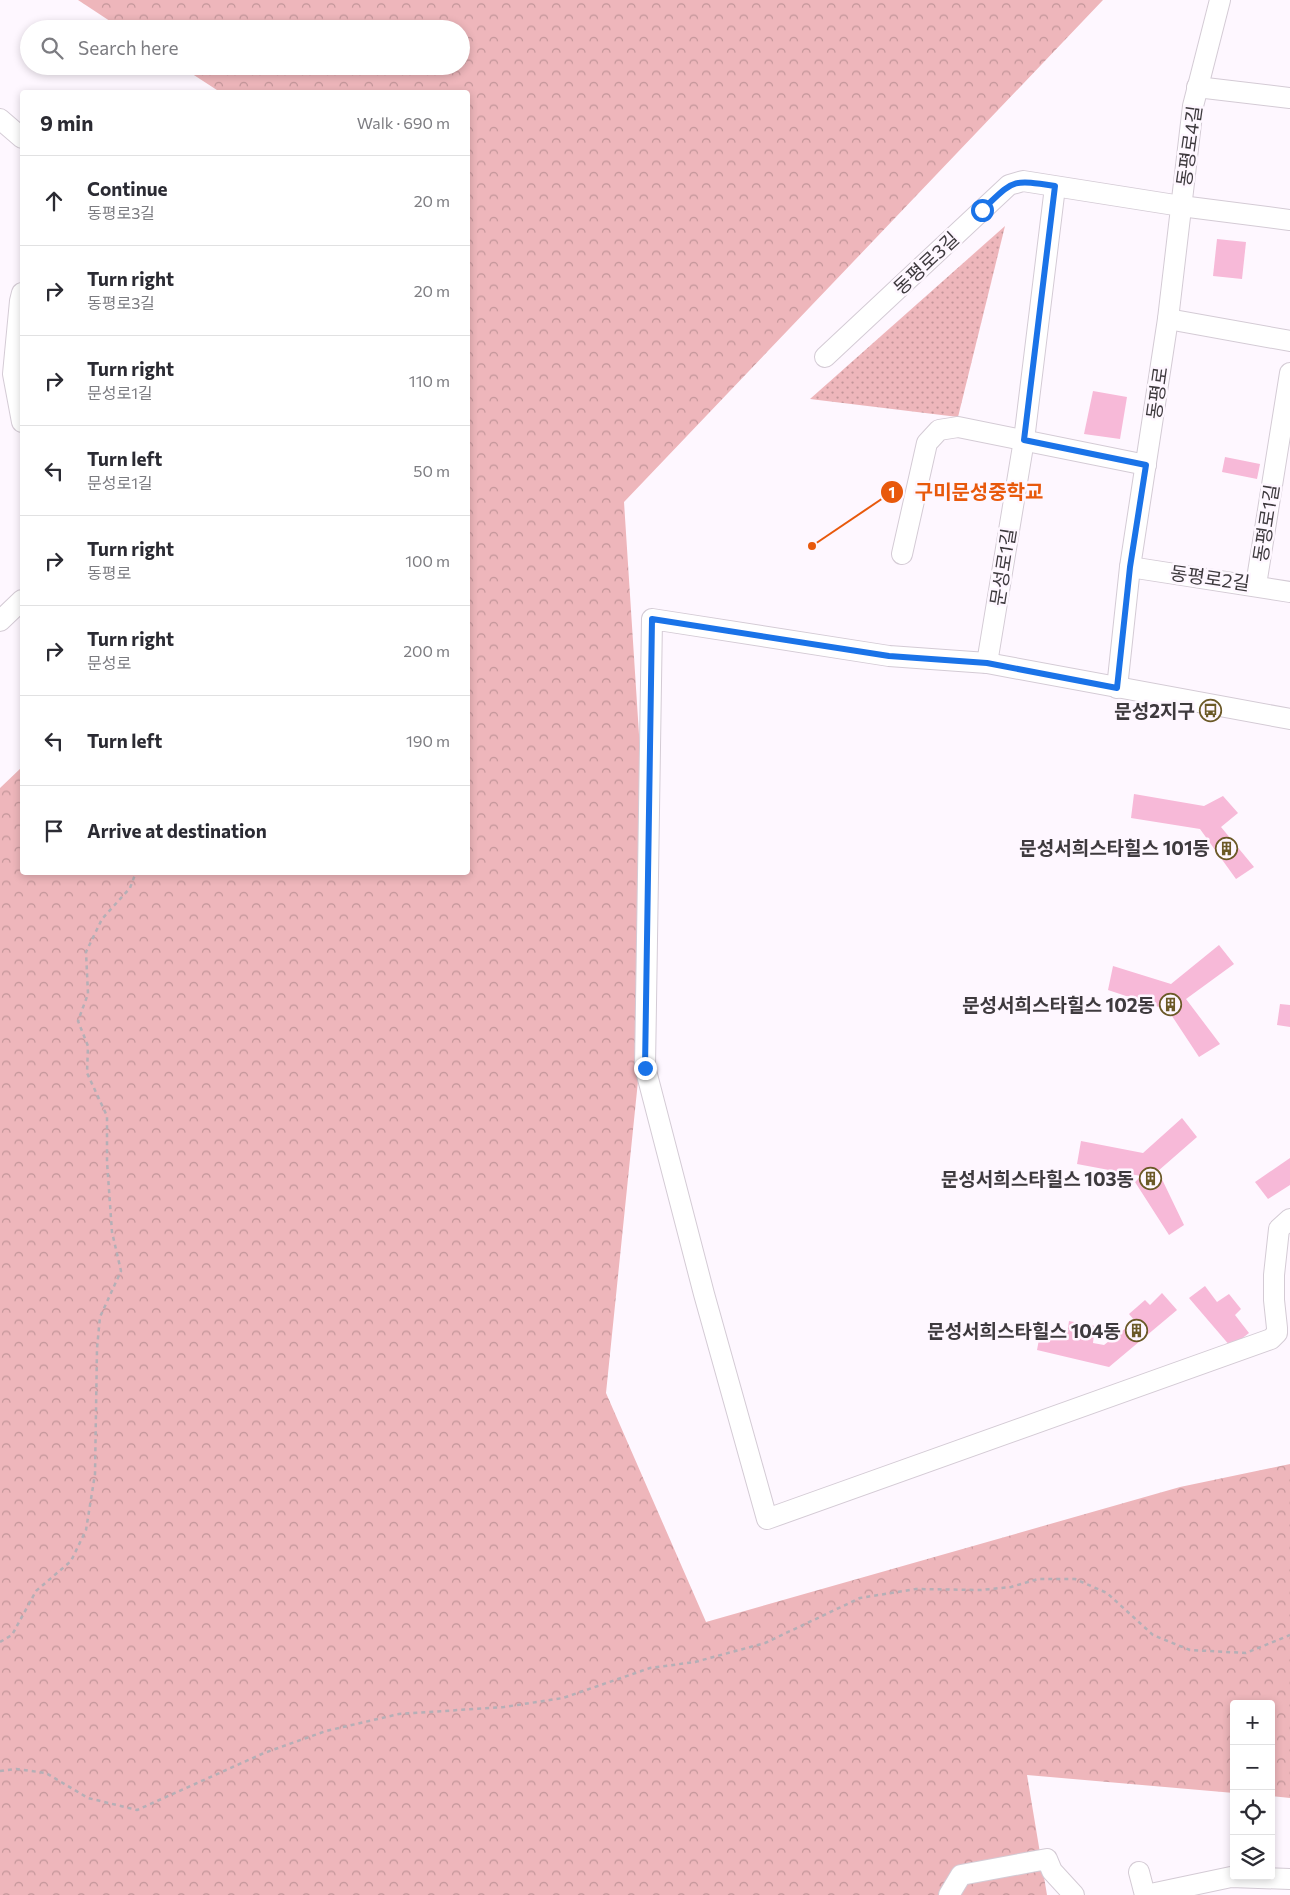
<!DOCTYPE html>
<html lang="en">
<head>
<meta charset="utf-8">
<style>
  body { margin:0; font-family:Commissioner,"Noto Sans KR",sans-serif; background:#f7f7f7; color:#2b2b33 }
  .controls { position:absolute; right:15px; bottom:15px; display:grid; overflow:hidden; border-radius:5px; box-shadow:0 2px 8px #0003 }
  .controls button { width:45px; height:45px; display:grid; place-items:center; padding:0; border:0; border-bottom:1px solid #e1e1e2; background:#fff; color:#2b2b33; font:25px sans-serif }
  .stop { position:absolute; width:15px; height:15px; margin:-11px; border:4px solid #1a73e8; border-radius:50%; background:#fff }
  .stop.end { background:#1a73e8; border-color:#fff; box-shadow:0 1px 5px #0008 }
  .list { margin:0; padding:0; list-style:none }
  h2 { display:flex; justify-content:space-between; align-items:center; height:65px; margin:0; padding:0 20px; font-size:21px }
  h2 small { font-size:16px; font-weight:400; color:#7c7c81 }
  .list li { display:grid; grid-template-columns:32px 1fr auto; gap:15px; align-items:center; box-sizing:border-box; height:90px; padding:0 20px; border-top:1px solid #e1e1e2 }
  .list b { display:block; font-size:19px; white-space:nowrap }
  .list p { margin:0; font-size:16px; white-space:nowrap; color:#7c7c81 }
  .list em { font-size:16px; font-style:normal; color:#7c7c81 }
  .icon { flex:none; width:28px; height:28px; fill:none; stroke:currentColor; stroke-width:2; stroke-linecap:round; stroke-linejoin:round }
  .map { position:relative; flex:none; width:1290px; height:1895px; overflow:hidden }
  .search { position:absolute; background:#fff; box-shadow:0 2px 8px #0003; left:20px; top:20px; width:450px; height:55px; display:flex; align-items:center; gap:12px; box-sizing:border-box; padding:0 18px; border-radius:28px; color:#7c7c81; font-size:19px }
  .panel { position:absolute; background:#fff; box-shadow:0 2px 8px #0003; left:20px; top:90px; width:450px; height:785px; border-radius:5px }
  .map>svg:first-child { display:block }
</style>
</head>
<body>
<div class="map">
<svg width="1290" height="1895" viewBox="0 0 1290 1895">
  <defs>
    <pattern id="grass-dots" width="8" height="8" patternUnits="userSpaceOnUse" patternTransform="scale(1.25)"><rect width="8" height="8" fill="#eeb6bb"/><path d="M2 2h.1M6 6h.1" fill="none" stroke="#c29599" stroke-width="1.8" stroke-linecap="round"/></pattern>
    <pattern id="forest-crowns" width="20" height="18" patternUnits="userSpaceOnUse" patternTransform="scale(1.25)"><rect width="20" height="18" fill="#eeb6bb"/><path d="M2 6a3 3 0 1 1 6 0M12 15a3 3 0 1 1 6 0" fill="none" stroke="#c29599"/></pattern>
  </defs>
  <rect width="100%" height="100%" fill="#fef7ff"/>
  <path fill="url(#grass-dots)" d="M1005 226 958 417 810 399Z"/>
  <path fill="url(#forest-crowns)" d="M78 0H1103L624 502 642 781V1042L606 1393 706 1622 1180 1487 1290 1464V1798L1271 1796V1704H1234V1793L1027 1775 1047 1895H0V788L22 767V872H468V92H220L180 66H461V29H122Z"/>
  <g fill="#f7b9d8">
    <path d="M1217 239 1246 242 1242 279 1213 276Z"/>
    <path d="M1093 391 1127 397 1120 439 1084 434Z"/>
    <path d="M1225 457 1260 464 1257 479 1222 472Z"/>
    <path d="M1134 794 1204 806 1223 796 1238 813 1221 827 1254 867 1236 879 1200 829 1131 818Z"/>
    <path d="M1219 945 1234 964 1186 999 1220 1044 1199 1057 1168 1010 1108 990 1113 966 1171 984Z"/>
    <path d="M1280 1004 1290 1005V1027L1277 1025Z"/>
    <path d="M1182 1118 1197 1137 1158 1171 1184 1225 1169 1235 1135 1182 1141 1176 1077 1164 1081 1141 1143 1153Z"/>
    <path d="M1290 1158V1185L1268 1199 1255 1182Z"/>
    <path d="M1205 1286 1217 1302 1229 1294 1241 1309 1235 1315 1249 1333 1231 1347 1189 1298Z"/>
    <path d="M1162 1293 1177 1310 1109 1367 1037 1350 1041 1329 1067 1334 1069 1321 1095 1326 1093 1343 1104 1345 1135 1321 1129 1314 1145 1300 1150 1305Z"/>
  </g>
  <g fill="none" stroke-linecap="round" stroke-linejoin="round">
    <defs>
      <g id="minor">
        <path d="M1197 87 1290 98"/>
        <path d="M0 119 22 138"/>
        <path d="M22 293 20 301 13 374 22 422"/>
        <path d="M1168 319 1290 341"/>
        <path d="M825 357 1009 185 1023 181 1181 206 1290 220"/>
        <path d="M902 554 927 443 939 430 958 427 1146 465"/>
        <path d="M1130 567 1290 592"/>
        <path d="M1256 585 1290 373"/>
        <path d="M0 621 22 600"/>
        <path d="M987 663 1024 440 1055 187"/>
        <path d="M1117 688 1130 567 1168 319 1193 106 1220 0"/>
        <path d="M1290 719 987 663 889 656 652 619 645 1067 704 1294 767 1519 1271 1339 1277 1333V1328L1274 1300V1275L1279 1229 1290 1219"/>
        <path d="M1139 1872 1145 1895"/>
        <path d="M949 1895 961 1875 1047 1859 1052 1871 1074 1895"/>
        <path d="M1146 1895 1231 1877 1290 1879"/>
      </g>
    </defs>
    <use href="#minor" stroke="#d4cbd5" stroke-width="22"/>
    <g stroke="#b5afb6" stroke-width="2.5" stroke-dasharray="4 4" stroke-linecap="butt">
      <path d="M0 1642 12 1635 36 1591 71 1561 86 1530 95 1474 97 1348 100 1317 121 1271 112 1232 107 1162V1116L87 1073 88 1046 78 1021 88 994 86 952 102 919 130 888 136 872"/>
      <path d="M0 1771 16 1769 46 1773 88 1798 137 1810 264 1753 326 1731 399 1714 504 1707 563 1698 650 1668 695 1662 765 1643 860 1598 916 1589 981 1590 1011 1587 1038 1579H1075L1107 1593 1153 1635 1190 1650 1246 1653 1290 1635"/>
    </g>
    <use href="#minor" stroke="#fff" stroke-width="20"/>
  </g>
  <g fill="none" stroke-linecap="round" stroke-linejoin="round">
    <path stroke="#1a73e8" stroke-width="6" d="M645 1068 652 619 889 656 987 663 1117 688 1130 567 1146 465 1024 440 1055 186C1010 179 1014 180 982 210"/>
  </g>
  <defs>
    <symbol id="bus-ring" viewBox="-11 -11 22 22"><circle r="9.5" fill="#fef7ff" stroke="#6b5927" stroke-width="1.5"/><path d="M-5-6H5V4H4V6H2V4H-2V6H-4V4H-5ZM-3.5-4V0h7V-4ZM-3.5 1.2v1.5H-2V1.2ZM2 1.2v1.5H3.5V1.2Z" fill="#6b5927"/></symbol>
    <symbol id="building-ring" viewBox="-11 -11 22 22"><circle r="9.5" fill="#fef7ff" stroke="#6b5927" stroke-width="1.5"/><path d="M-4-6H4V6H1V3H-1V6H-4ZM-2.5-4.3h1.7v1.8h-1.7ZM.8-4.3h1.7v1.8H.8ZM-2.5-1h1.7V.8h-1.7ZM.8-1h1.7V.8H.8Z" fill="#6b5927"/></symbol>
  </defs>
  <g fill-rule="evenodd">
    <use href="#bus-ring" x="1198" y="698" width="25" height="25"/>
    <use href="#building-ring" x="1214" y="836" width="25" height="25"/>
    <use href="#building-ring" x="1158" y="992" width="25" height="25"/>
    <use href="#building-ring" x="1138" y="1166" width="25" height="25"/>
    <use href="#building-ring" x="1124" y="1318" width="25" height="25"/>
  </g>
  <g text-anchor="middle" stroke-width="5" stroke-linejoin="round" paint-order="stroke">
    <g font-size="19" fill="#3e3a3e" stroke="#fef7ff">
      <text transform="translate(1189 146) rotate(-82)" y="7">동평로4길</text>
      <text transform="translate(926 263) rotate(-43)" y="7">동평로3길</text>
      <text transform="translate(1157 393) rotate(-82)" y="7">동평로</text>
      <text transform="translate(1266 523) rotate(-81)" y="7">동평로1길</text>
      <text transform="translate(1003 567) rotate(-81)" y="7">문성로1길</text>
      <text transform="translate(1210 578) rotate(8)" y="7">동평로2길</text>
    </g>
    <g font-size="19" font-weight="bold" fill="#3e3a3e" stroke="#fef7ff" text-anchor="end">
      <text x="1195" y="718">문성2지구</text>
      <text x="1210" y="855">문성서희스타힐스 101동</text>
      <text x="1155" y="1012">문성서희스타힐스 102동</text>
      <text x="1134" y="1186">문성서희스타힐스 103동</text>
      <text x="1121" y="1338">문성서희스타힐스 104동</text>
    </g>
  </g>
  <path fill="none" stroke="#e8590c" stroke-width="2" d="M812 546L892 492"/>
  <g fill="#e8590c" stroke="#fef7ff" stroke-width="2">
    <circle cx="812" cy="546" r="5"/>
    <circle cx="892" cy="492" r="12"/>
  </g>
  <g font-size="15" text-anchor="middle" font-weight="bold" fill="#fff">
    <text x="892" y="498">1</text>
  </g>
  <g font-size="20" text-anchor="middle" font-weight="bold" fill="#e8590c" stroke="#fef7ff" stroke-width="5" stroke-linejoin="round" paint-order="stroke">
    <text x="979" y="499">구미문성중학교</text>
  </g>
</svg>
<div class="controls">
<button>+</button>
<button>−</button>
<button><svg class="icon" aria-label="locate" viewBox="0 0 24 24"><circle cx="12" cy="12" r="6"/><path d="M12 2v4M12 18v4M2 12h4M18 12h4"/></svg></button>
<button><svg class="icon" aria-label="layers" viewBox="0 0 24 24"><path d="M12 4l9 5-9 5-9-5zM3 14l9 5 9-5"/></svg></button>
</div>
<div class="stop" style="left:982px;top:210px"></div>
<div class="stop end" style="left:645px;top:1068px"></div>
<div class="search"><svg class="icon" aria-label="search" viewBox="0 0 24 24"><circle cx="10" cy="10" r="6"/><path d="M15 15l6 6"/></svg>Search here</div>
<section class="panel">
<h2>9 min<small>Walk · 690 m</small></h2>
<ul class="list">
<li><svg class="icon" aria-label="ahead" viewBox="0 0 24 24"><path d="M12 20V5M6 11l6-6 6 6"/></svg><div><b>Continue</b><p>동평로3길</p></div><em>20 m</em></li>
<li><svg class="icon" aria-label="right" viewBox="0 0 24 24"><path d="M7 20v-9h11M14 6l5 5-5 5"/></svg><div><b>Turn right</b><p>동평로3길</p></div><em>20 m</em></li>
<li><svg class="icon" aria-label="right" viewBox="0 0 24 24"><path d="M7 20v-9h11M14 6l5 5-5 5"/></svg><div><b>Turn right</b><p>문성로1길</p></div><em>110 m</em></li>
<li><svg class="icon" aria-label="left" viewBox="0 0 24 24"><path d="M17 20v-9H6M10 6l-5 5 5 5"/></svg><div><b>Turn left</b><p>문성로1길</p></div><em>50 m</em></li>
<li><svg class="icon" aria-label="right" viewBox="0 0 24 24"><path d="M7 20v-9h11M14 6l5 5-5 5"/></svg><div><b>Turn right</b><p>동평로</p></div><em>100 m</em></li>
<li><svg class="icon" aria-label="right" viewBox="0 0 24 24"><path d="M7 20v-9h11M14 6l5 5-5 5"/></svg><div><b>Turn right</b><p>문성로</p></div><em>200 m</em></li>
<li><svg class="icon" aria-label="left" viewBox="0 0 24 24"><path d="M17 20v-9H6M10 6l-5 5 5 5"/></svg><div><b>Turn left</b></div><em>190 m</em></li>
<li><svg class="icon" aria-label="arrive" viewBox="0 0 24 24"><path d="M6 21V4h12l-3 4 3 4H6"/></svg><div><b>Arrive at destination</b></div></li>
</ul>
</section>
</div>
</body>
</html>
